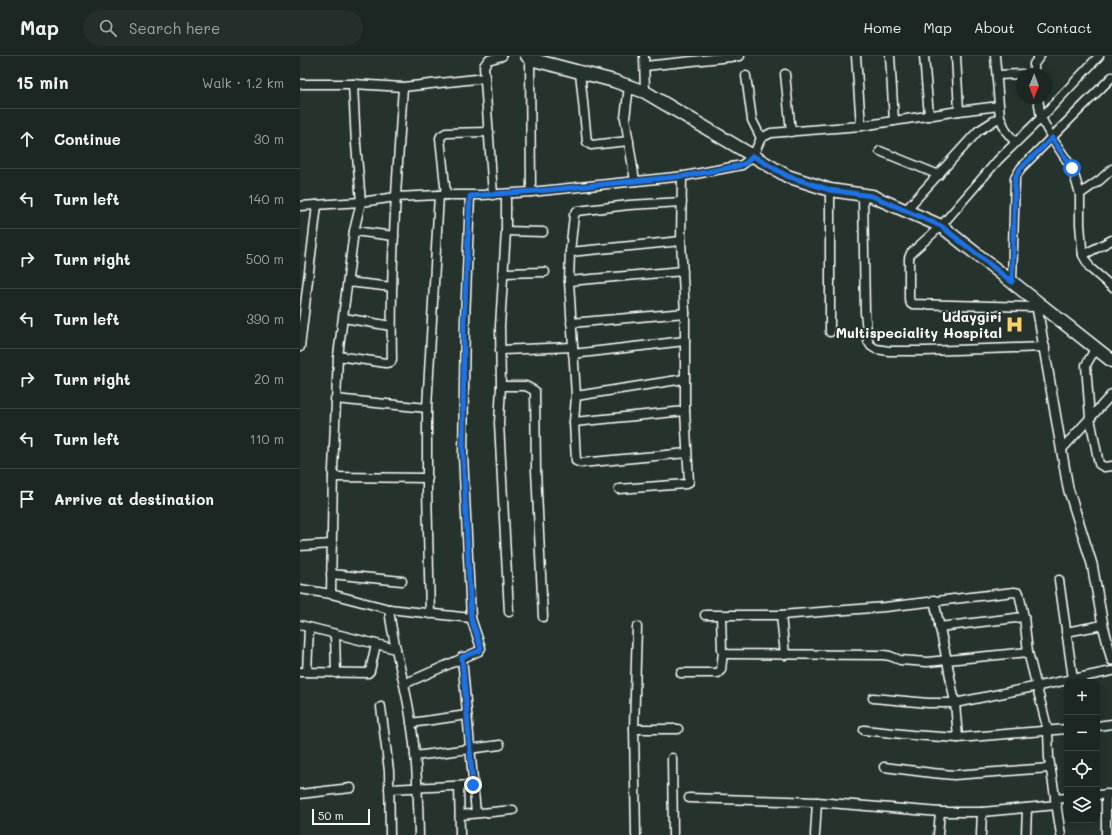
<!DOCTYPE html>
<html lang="en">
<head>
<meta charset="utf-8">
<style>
  body { margin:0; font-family:Mali,sans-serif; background:#252e2a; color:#f1f3f6 }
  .controls { position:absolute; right:12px; bottom:12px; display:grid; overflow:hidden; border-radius:8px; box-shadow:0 2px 6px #0003 }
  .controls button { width:36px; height:36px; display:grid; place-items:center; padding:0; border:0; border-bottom:1px solid #3a4340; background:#1c2622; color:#f1f3f6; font:20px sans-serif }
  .compass { position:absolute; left:716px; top:12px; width:36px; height:36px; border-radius:50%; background:#1c2622; box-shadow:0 2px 6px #0003; rotate:181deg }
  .scale { position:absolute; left:12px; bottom:10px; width:58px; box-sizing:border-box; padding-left:4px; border:2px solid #fff; border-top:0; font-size:11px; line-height:14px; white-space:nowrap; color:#fff; -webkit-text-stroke:3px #26332d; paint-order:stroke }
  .stop { position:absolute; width:12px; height:12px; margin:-9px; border:3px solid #1a73e8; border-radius:50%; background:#fff }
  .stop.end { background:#1a73e8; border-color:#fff; box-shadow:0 1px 4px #0008 }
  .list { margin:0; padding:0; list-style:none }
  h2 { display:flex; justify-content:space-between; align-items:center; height:52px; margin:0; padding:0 16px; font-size:17px }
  h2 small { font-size:13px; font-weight:400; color:#a0a5a5 }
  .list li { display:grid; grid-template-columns:26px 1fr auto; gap:12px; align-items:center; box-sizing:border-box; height:60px; padding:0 16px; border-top:1px solid #3a4340 }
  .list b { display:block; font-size:15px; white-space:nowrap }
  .list em { font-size:13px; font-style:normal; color:#a0a5a5 }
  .icon { flex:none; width:22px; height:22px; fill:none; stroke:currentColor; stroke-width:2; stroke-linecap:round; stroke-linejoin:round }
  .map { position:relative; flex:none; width:812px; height:779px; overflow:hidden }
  header { display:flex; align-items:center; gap:24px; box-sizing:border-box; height:56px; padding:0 20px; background:#1c2622; border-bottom:1px solid #3a4340 }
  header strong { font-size:19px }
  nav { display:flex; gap:22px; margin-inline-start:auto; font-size:14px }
  .search { width:280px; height:36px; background:#252e2a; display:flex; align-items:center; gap:10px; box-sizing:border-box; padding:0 14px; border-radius:22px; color:#a0a5a5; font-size:15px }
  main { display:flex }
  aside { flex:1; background:#1c2622 }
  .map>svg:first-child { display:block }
</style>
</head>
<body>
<header>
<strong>Map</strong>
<div class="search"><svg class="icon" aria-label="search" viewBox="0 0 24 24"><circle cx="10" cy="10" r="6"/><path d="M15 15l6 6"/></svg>Search here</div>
<nav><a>Home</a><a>Map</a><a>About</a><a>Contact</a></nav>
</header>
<main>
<aside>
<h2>15 min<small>Walk · 1.2 km</small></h2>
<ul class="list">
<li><svg class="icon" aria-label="ahead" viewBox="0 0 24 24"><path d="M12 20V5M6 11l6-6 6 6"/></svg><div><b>Continue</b></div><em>30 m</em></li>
<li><svg class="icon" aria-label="left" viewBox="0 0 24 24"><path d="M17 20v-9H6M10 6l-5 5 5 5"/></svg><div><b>Turn left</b></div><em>140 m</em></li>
<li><svg class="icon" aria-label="right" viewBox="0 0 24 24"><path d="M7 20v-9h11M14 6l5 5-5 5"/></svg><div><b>Turn right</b></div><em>500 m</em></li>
<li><svg class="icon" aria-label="left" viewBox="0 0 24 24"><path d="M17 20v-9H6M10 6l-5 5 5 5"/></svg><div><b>Turn left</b></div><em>390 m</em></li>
<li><svg class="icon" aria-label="right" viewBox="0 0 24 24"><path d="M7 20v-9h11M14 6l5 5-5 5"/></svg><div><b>Turn right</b></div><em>20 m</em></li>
<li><svg class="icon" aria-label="left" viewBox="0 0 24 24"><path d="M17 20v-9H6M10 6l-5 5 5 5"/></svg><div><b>Turn left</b></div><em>110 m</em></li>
<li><svg class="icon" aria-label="arrive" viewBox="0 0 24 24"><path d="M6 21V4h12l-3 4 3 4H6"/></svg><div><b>Arrive at destination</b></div></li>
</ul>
</aside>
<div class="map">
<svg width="812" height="779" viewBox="0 0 812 779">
  <rect width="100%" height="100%" fill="#26332d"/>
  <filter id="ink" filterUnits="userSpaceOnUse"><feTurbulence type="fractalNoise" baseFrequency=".025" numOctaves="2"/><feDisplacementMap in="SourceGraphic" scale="8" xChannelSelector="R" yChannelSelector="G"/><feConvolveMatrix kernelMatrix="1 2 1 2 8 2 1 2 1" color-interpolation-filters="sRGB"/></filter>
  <g filter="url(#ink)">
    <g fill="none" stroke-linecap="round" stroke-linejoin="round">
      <defs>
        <g id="minor">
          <path d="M344 0 345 36"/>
          <path d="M556 0 561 70"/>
          <path d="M590 0 594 65"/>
          <path d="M624 0 629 60"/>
          <path d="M656 0 659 55"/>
          <path d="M695 0 700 61 706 75 715 86"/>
          <path d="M230 3 231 136"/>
          <path d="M345 10 440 0"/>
          <path d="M280 16 287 86 291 89 329 85"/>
          <path d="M485 18 491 76"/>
          <path d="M734 18V8L740 0"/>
          <path d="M697 19 722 18"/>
          <path d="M446 20 452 64 461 82"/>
          <path d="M0 28H53L103 31 185 22"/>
          <path d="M329 30 325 62 335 125"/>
          <path d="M738 42 741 62 752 82 772 112 780 138V168L782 192 783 199 790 212 812 231"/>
          <path d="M580 95 639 119"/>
          <path d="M206 138V175L200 270 201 330 199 367 209 556"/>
          <path d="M780 138 800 124 812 113"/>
          <path d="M146 139 140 82 141 80 146 77 189 76"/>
          <path d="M193 139 184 10 188 4 202 0"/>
          <path d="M563 139 565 256 568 285 571 290 576 293 589 295H625L745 291"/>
          <path d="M382 146 329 149 277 155 274 159 270 196 269 225 276 340 274 366 276 405 281 407 387 397"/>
          <path d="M0 150 61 146 96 141 139 139H182L231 136 385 120 442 109 453 100 461 82 471 77 561 70 659 55 699 50"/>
          <path d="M605 155 678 75 700 61"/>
          <path d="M54 175 94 180"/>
          <path d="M206 175 243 176"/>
          <path d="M270 196 381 185"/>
          <path d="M783 199 812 184"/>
          <path d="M203 217 245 216"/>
          <path d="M269 225 383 215"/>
          <path d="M48 226 92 231"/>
          <path d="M712 226 715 122 721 112 812 21"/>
          <path d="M737 251 611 248 609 243V202L611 197 641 170 698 104 741 62 799 0"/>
          <path d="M44 262 91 270"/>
          <path d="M271 267 385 257"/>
          <path d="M530 276V134"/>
          <path d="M0 291 17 149"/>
          <path d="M795 293 786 309 790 362 799 408 804 411 812 410"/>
          <path d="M200 294 273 291"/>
          <path d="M273 298 385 285"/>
          <path d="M38 300 86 307 91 306 92 303C90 212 97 121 103 31"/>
          <path d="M201 330H226L235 335 236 414 243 561"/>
          <path d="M276 340 384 323"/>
          <path d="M35 343 127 352"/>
          <path d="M274 366 385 355"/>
          <path d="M762 393 812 338"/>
          <path d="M33 421 128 422"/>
          <path d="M319 433 386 428 389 426 385 355V257L381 185 382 120"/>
          <path d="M0 490 32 488"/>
          <path d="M31 518 102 525"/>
          <path d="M759 524 773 623"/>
          <path d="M0 533 31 538 89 553 171 562"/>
          <path d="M31 538 33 414 38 300 54 175 61 146 56 88 53 28"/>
          <path d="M634 544 647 605 655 647 658 682"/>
          <path d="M89 553C93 591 106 628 111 666 117 704 118 741 119 779"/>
          <path d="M130 558 127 433V352L139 139"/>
          <path d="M405 559H481L585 551 714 536 719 537 724 561 728 596 748 675 749 702 761 779"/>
          <path d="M481 559 485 599"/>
          <path d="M421 560 422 594 423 596 427 598 584 599 590 600 600 604 627 606 728 596"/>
          <path d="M0 569 96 593"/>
          <path d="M639 571 724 561"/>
          <path d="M766 576 803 569"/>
          <path d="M35 578 36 617"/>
          <path d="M162 601 176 757"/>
          <path d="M0 616 68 617 70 615 76 588"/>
          <path d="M7 616 9 572"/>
          <path d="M381 617H418L421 614 423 596"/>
          <path d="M104 628 179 595 181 592 171 562 163 399 165 265 170 140"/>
          <path d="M573 642 628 647H655L812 615"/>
          <path d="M81 651 89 715 90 779"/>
          <path d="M111 667 167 659"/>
          <path d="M797 670 812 668"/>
          <path d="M334 673H378"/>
          <path d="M564 674 612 679 658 682 767 673"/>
          <path d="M115 700 200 689"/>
          <path d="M372 702 373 779"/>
          <path d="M584 711 632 717 654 719 750 712"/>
          <path d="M159 730 160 779"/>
          <path d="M89 733 173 729"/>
          <path d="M0 738 51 732"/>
          <path d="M806 738V779"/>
          <path d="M797 739 812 738"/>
          <path d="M389 742 517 746 640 756H682L757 749"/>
          <path d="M755 743 767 742"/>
          <path d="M160 759 213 754"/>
          <path d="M336 779 334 673 337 571"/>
          <path d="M515 779 517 746"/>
          <path d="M638 779 640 756"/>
          <path d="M681 779 682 756"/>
          <path d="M726 779 727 752"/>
        </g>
        <path id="tertiary" d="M736 245 768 432 792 508 803 569 812 604"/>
        <path id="primary" d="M227 0 230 3 314 25 345 36 487 120 530 134 572 140 641 170 812 305"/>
      </defs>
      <use href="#minor" stroke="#fff" stroke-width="11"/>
      <use href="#tertiary" stroke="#fff" stroke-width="12"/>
      <use href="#primary" stroke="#fff" stroke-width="15"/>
      <use href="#minor" stroke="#26332d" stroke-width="8"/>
      <use href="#tertiary" stroke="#26332d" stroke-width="9"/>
      <use href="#primary" stroke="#26332d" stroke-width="12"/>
    </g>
  </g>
  <g fill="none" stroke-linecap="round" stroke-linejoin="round" filter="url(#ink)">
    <path stroke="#1a73e8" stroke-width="5" d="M173 729 162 601 179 595 181 592 171 562 163 399 164 265 170 140 248 134 385 120 438 110 446 107 453 100 487 120 530 134 572 140 641 170 712 226 715 122 721 112 752 82 772 112"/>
  </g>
  <defs>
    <symbol id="hospital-bare" viewBox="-9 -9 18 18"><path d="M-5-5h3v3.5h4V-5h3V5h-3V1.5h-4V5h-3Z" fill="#ffd166" stroke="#26332d" stroke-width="2.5" paint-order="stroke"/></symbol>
  </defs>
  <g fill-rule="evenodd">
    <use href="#hospital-bare" x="702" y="256" width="25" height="25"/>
  </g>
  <g text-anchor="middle" stroke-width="3.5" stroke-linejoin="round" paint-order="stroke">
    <g font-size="14" font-weight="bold" fill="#fff" stroke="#26332d" text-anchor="end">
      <text x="702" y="266">Udaygiri<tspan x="702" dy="16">Multispeciality Hospital</tspan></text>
    </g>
  </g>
</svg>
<div class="controls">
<button>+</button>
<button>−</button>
<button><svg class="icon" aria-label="locate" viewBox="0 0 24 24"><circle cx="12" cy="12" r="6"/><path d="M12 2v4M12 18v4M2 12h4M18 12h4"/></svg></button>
<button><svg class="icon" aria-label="layers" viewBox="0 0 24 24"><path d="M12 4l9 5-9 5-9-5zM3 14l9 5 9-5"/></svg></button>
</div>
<svg class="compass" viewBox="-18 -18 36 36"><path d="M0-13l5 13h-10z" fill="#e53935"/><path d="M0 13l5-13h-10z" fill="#a0a5a5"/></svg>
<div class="scale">50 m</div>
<div class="stop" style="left:772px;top:112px"></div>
<div class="stop end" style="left:173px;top:729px"></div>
</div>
</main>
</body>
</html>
